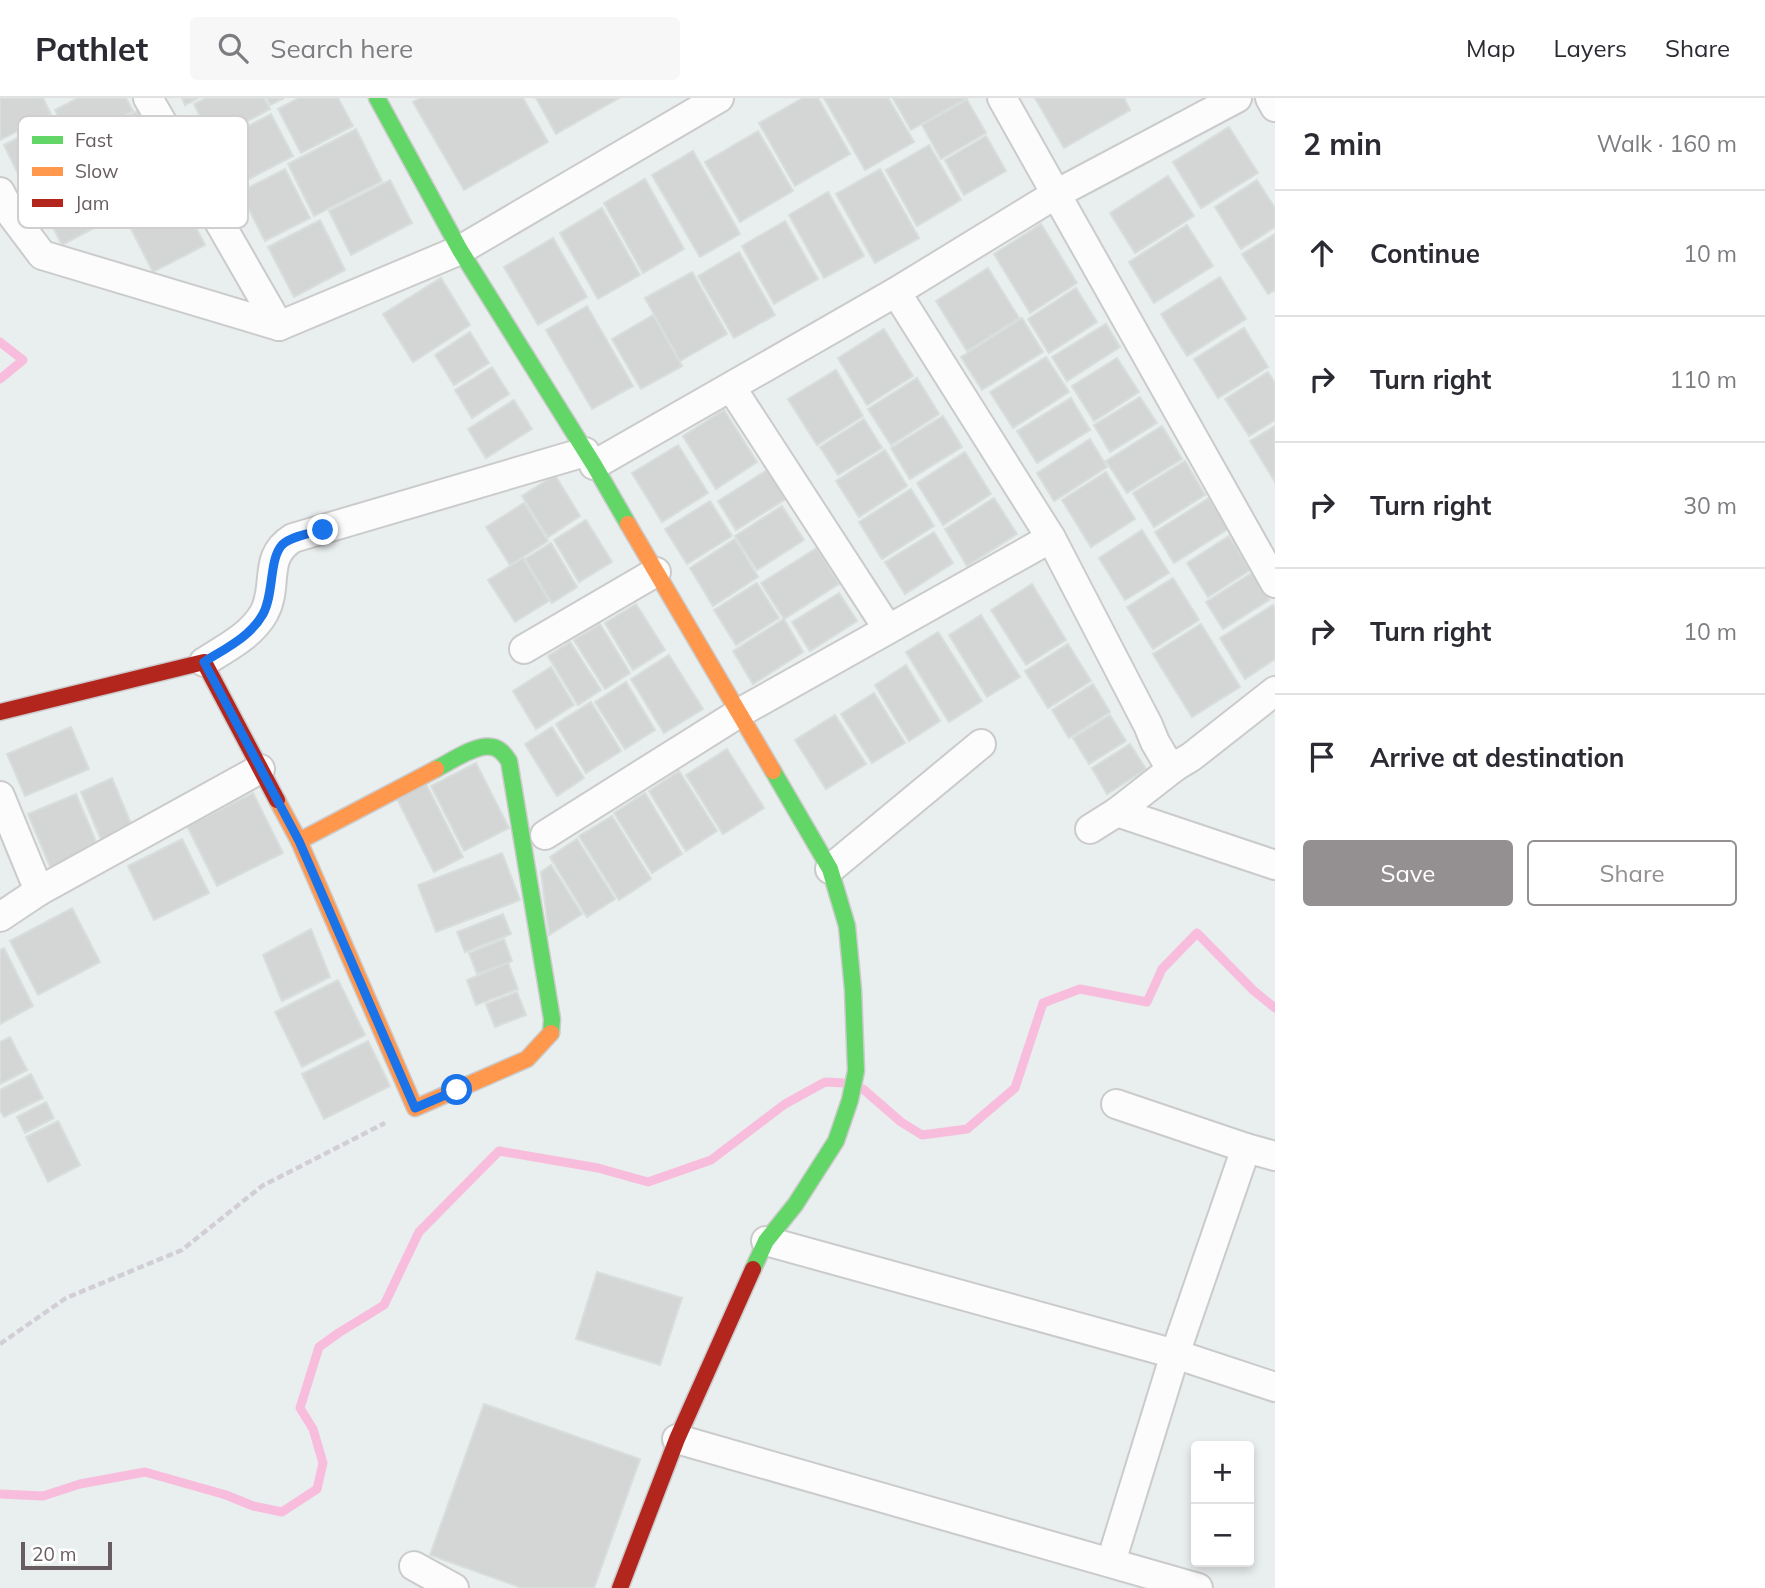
<!DOCTYPE html>
<html lang="en">
<head>
<meta charset="utf-8">
<style>
  body { margin:0; font-family:Mulish,sans-serif; background:#f7f7f7; color:#2b2b33 }
  .controls { position:absolute; right:21px; bottom:21px; display:grid; overflow:hidden; border-radius:7px; box-shadow:0 4px 10px #0003 }
  .controls button { width:63px; height:63px; display:grid; place-items:center; padding:0; border:0; border-bottom:2px solid #e1e1e2; background:#fff; color:#2b2b33; font:35px sans-serif }
  .scale { position:absolute; left:21px; bottom:18px; width:91px; box-sizing:border-box; padding-left:7px; border:4px solid #675d61; border-top:0; font-size:19px; line-height:24px; white-space:nowrap; color:#675d61; -webkit-text-stroke:5px #fff; paint-order:stroke }
  .stop { position:absolute; width:21px; height:21px; margin:-16px; border:5px solid #1a73e8; border-radius:50%; background:#fff }
  .stop.end { background:#1a73e8; border-color:#fff; box-shadow:0 2px 7px #0008 }
  .list { margin:0; padding:0; list-style:none }
  h2 { display:flex; justify-content:space-between; align-items:center; height:91px; margin:0; padding:0 28px; font-size:30px }
  h2 small { font-size:23px; font-weight:400; color:#7c7c81 }
  .list li { display:grid; grid-template-columns:46px 1fr auto; gap:21px; align-items:center; box-sizing:border-box; height:126px; padding:0 28px; border-top:2px solid #e1e1e2 }
  .list b { display:block; font-size:26px; white-space:nowrap }
  .list em { font-size:23px; font-style:normal; color:#7c7c81 }
  .actions { display:flex; gap:14px; padding:21px 28px }
  .actions a { flex:1; padding:16px 0; border:2px solid #949092; border-radius:7px; text-align:center; font-size:24px; color:#949092 }
  .actions .main { background:#949092; color:#fff }
  .icon { flex:none; width:38px; height:38px; fill:none; stroke:currentColor; stroke-width:2; stroke-linecap:round; stroke-linejoin:round }
  .map { position:relative; flex:none; width:1275px; height:1490px; overflow:hidden }
  header { display:flex; align-items:center; gap:42px; box-sizing:border-box; height:98px; padding:0 35px; background:#fff; border-bottom:2px solid #e1e1e2 }
  header strong { font-size:33px }
  nav { display:flex; gap:38px; margin-inline-start:auto; font-size:24px }
  .search { width:490px; height:63px; background:#f7f7f7; display:flex; align-items:center; gap:18px; box-sizing:border-box; padding:0 24px; border-radius:7px; color:#7c7c81; font-size:26px }
  main { display:flex }
  aside { flex:1; background:#fff }
  .map>svg:first-child { display:block }
</style>
</head>
<body>
<header>
<strong>Pathlet</strong>
<div class="search"><svg class="icon" aria-label="search" viewBox="0 0 24 24"><circle cx="10" cy="10" r="6"/><path d="M15 15l6 6"/></svg>Search here</div>
<nav><a>Map</a><a>Layers</a><a>Share</a></nav>
</header>
<main>
<div class="map">
<svg width="1275" height="1490" viewBox="0 0 1275 1490">
  <rect width="100%" height="100%" fill="#e9eeee"/>
  <g fill="none" stroke-linecap="round" stroke-linejoin="round">
    <g stroke="#f8bddc" stroke-width="9">
      <path d="M0 244 23 262 0 281"/>
      <path d="M863 991 901 1024 922 1037 967 1031 1015 990 1043 905 1080 891 1147 904 1162 871 1197 835 1254 893 1275 910"/>
      <path d="M0 1396 43 1398 80 1386 145 1374 226 1397 253 1408 282 1414 317 1391 323 1365 313 1331 300 1310 319 1249 340 1234 384 1207 419 1134 499 1053 598 1070 648 1084 711 1062 785 1006 825 984 845 985"/>
    </g>
  </g>
  <g fill="#d3d6d5" stroke="#d8dedc" stroke-width="2">
    <path d="M0 0H43L51 16 0 42Z"/>
    <path d="M78 0H126L133 13 72 45 55 12Z"/>
    <path d="M182 0H198L185 7Z"/>
    <path d="M206 0H264L270 11 212 42 194 6Z"/>
    <path d="M267 0H284L270 7Z"/>
    <path d="M299 0H338L353 28 301 55 278 11Z"/>
    <path d="M420 0H523L548 44 464 92 413 4Z"/>
    <path d="M536 0H619L556 36Z"/>
    <path d="M803 0H818L850 56 795 88 759 25Z"/>
    <path d="M824 0H888L914 44 865 72Z"/>
    <path d="M893 0H967L911 32Z"/>
    <path d="M1035 0H1124L1130 12 1064 50Z"/>
    <path d="M967 2 986 35 941 61 922 27Z"/>
    <path d="M137 13 155 48 101 76 83 41Z"/>
    <path d="M271 16 293 58 232 90 210 48Z"/>
    <path d="M54 21 71 54 20 80 4 47Z"/>
    <path d="M1229 29 1258 75 1201 110 1173 64Z"/>
    <path d="M356 31 382 83 314 118 288 66Z"/>
    <path d="M758 33 793 93 740 124 705 64Z"/>
    <path d="M986 38 1006 73 964 97 945 62Z"/>
    <path d="M929 47 961 102 917 128 886 72Z"/>
    <path d="M693 53 740 136 700 159 652 77Z"/>
    <path d="M81 58 113 120 62 147 30 84Z"/>
    <path d="M285 71 310 120 265 143 240 94Z"/>
    <path d="M880 71 919 140 875 165 836 96Z"/>
    <path d="M1168 78 1194 118 1135 155 1110 115Z"/>
    <path d="M645 81 684 151 643 175 604 105Z"/>
    <path d="M390 82 412 125 351 157 329 113Z"/>
    <path d="M1257 82 1275 110V129L1241 151 1215 109Z"/>
    <path d="M828 94 864 158 824 180 789 117Z"/>
    <path d="M182 102 205 147 153 174 130 129Z"/>
    <path d="M602 110 640 177 598 201 560 135Z"/>
    <path d="M320 122 345 172 294 199 268 149Z"/>
    <path d="M785 123 818 181 774 206 742 148Z"/>
    <path d="M1041 126 1077 185 1030 215 994 156Z"/>
    <path d="M1187 127 1213 168 1154 205 1129 164Z"/>
    <path d="M1275 136V192L1268 196 1242 156Z"/>
    <path d="M553 140 587 199 538 227 504 169Z"/>
    <path d="M739 154 775 217 734 240 698 178Z"/>
    <path d="M988 170 1019 220 967 253 936 203Z"/>
    <path d="M692 174 727 236 680 263 645 200Z"/>
    <path d="M1220 179 1246 221 1187 258 1161 216Z"/>
    <path d="M441 180 470 227 413 264 383 216Z"/>
    <path d="M1076 190 1097 224 1049 255 1028 221Z"/>
    <path d="M587 208 633 288 592 311 546 232Z"/>
    <path d="M653 217 682 268 641 291 612 241Z"/>
    <path d="M1022 220 1043 254 982 292 961 259Z"/>
    <path d="M1106 226 1120 249 1067 283 1052 259Z"/>
    <path d="M1244 230 1268 269 1218 300 1194 261Z"/>
    <path d="M884 231 913 278 867 307 838 260Z"/>
    <path d="M470 234 489 265 454 287 435 257Z"/>
    <path d="M1046 259 1069 294 1013 330 990 294Z"/>
    <path d="M1117 260 1139 294 1094 323 1072 288Z"/>
    <path d="M492 269 509 296 472 320 455 292Z"/>
    <path d="M836 272 863 318 817 347 788 301Z"/>
    <path d="M1268 274 1275 285V322L1249 338 1225 301Z"/>
    <path d="M917 280 939 316 891 347 868 311Z"/>
    <path d="M1140 299 1157 325 1110 354 1094 327Z"/>
    <path d="M1071 300 1090 332 1037 365 1017 333Z"/>
    <path d="M514 302 532 331 486 360 468 331Z"/>
    <path d="M724 312 757 364 716 391 683 338Z"/>
    <path d="M943 318 962 349 910 381 891 350Z"/>
    <path d="M864 321 882 350 838 377 820 349Z"/>
    <path d="M1162 328 1182 361 1127 395 1106 363Z"/>
    <path d="M1275 328V384L1250 343Z"/>
    <path d="M1090 341 1107 369 1054 403 1037 375Z"/>
    <path d="M678 347 708 395 662 424 632 375Z"/>
    <path d="M885 352 907 388 859 419 836 383Z"/>
    <path d="M965 354 991 396 943 427 917 385Z"/>
    <path d="M1185 363 1205 397 1154 429 1133 395Z"/>
    <path d="M767 372 786 401 736 432 718 403Z"/>
    <path d="M1106 374 1135 421 1091 449 1062 402Z"/>
    <path d="M555 377 580 418 548 439 522 398Z"/>
    <path d="M911 391 934 428 882 461 859 424Z"/>
    <path d="M994 400 1017 436 967 468 945 431Z"/>
    <path d="M1209 400 1228 431 1174 465 1155 434Z"/>
    <path d="M710 403 732 438 687 466 665 431Z"/>
    <path d="M524 405 548 443 510 467 486 429Z"/>
    <path d="M782 408 804 442 757 472 735 438Z"/>
    <path d="M586 422 612 464 579 484 554 442Z"/>
    <path d="M1142 432 1169 475 1125 502 1099 460Z"/>
    <path d="M934 434 953 465 905 496 885 464Z"/>
    <path d="M1229 438 1250 472 1208 499 1187 465Z"/>
    <path d="M735 441 758 479 713 508 690 470Z"/>
    <path d="M551 445 577 489 552 505 525 461Z"/>
    <path d="M817 450 839 486 784 521 761 485Z"/>
    <path d="M523 460 549 503 515 524 488 482Z"/>
    <path d="M1252 475 1269 502 1223 531 1206 504Z"/>
    <path d="M1173 480 1199 522 1153 551 1127 509Z"/>
    <path d="M757 485 779 520 736 547 714 512Z"/>
    <path d="M1032 486 1066 542 1026 567 991 512Z"/>
    <path d="M839 495 857 523 810 553 792 524Z"/>
    <path d="M636 506 665 552 633 572 605 525Z"/>
    <path d="M1273 507 1275 511V561L1245 581 1220 540Z"/>
    <path d="M981 517 1020 579 987 599 949 537Z"/>
    <path d="M784 521 803 554 753 586 733 553Z"/>
    <path d="M600 526 630 575 605 591 574 542Z"/>
    <path d="M1201 526 1240 589 1192 619 1153 556Z"/>
    <path d="M938 534 982 603 949 624 906 554Z"/>
    <path d="M570 544 601 592 578 607 548 558Z"/>
    <path d="M1068 546 1091 583 1048 610 1025 573Z"/>
    <path d="M669 557 703 611 664 635 631 581Z"/>
    <path d="M906 567 940 623 909 643 875 587Z"/>
    <path d="M551 569 574 607 536 631 513 593Z"/>
    <path d="M626 584 655 632 625 651 595 604Z"/>
    <path d="M1093 586 1110 614 1069 640 1052 612Z"/>
    <path d="M874 595 905 645 872 665 841 616Z"/>
    <path d="M591 604 621 653 586 675 556 626Z"/>
    <path d="M835 617 866 666 826 691 795 642Z"/>
    <path d="M1110 617 1126 643 1089 666 1073 640Z"/>
    <path d="M71 629 89 671 25 698 7 656Z"/>
    <path d="M552 629 584 680 557 698 525 646Z"/>
    <path d="M1130 646 1146 671 1107 696 1092 670Z"/>
    <path d="M727 651 764 710 723 736 686 677Z"/>
    <path d="M476 665 509 730 464 753 431 688Z"/>
    <path d="M679 673 717 733 686 753 649 693Z"/>
    <path d="M112 680 136 738 105 751 81 694Z"/>
    <path d="M425 684 463 759 434 774 396 699Z"/>
    <path d="M253 695 283 755 217 788 187 728Z"/>
    <path d="M645 695 682 756 652 775 614 715Z"/>
    <path d="M76 696 102 758 54 778 28 716Z"/>
    <path d="M612 718 651 781 619 802 579 738Z"/>
    <path d="M182 741 209 795 154 822 128 768Z"/>
    <path d="M577 741 615 801 587 819 550 759Z"/>
    <path d="M502 755 520 802 436 834 418 787Z"/>
    <path d="M551 767 582 816 549 837 541 774Z"/>
    <path d="M72 810 100 864 38 897 10 843Z"/>
    <path d="M503 816 511 836 465 854 457 834Z"/>
    <path d="M311 831 330 879 282 903 263 857Z"/>
    <path d="M504 841 512 863 477 876 469 855Z"/>
    <path d="M4 850 33 908 0 926V852Z"/>
    <path d="M508 865 518 891 476 907 467 882Z"/>
    <path d="M338 882 365 937 302 969 275 914Z"/>
    <path d="M517 894 526 917 495 929 486 906Z"/>
    <path d="M10 939 27 972 0 986V944Z"/>
    <path d="M368 943 390 988 324 1021 302 976Z"/>
    <path d="M31 976 43 1000 4 1019 0 1012V992Z"/>
    <path d="M46 1004 54 1020 25 1035 17 1019Z"/>
    <path d="M58 1023 80 1067 48 1084 26 1039Z"/>
    <path d="M597 1174 682 1200 660 1267 576 1241Z"/>
    <path d="M484 1306 640 1361 594 1490H522L430 1457Z"/>
  </g>
  <g fill="none" stroke-linecap="round" stroke-linejoin="round">
    <defs>
      <g id="street">
        <path d="M148 0 279 228"/>
        <path d="M1002 0 1275 485"/>
        <path d="M1270 0 1275 9"/>
        <path d="M0 94 12 117 42 157 279 228 460 152 719 0"/>
        <path d="M896 194 1051 440 1148 627 1155 644 1165 661 1176 668 1191 659 1275 593"/>
        <path d="M731 289 888 531"/>
        <path d="M594 367 896 194 1056 96 1237 0"/>
        <path d="M524 551 656 474"/>
        <path d="M204 564C226 550 251 538 264 515 279 487 262 459 293 440L585 354"/>
        <path d="M0 698 39 793"/>
        <path d="M1117 714 1275 767"/>
        <path d="M1090 731 1117 714 1176 668"/>
        <path d="M545 737 739 615 1051 440"/>
        <path d="M830 771 981 646"/>
        <path d="M0 819 39 793 260 671"/>
        <path d="M1116 1006 1246 1050"/>
        <path d="M766 1143 1175 1256 1275 1289"/>
        <path d="M677 1341 1198 1490"/>
        <path d="M1111 1464 1175 1256 1246 1050 1275 1058"/>
        <path d="M414 1468 454 1490"/>
      </g>
      <g id="fast">
        <path d="M377 0 460 152 594 367 628 426"/>
        <path d="M436 671C450 664 477 645 492 649 500 650 505 657 509 663L552 921 551 935"/>
        <path d="M753 1171 766 1143 795 1107 836 1043 850 1002 856 973 853 892 847 828 830 771 773 673"/>
      </g>
      <g id="slow">
        <path d="M628 426 773 673"/>
        <path d="M277 702 299 743 415 1010 527 961 551 935"/>
        <path d="M299 743 436 671"/>
      </g>
      <g id="jam">
        <path d="M0 614 204 564 277 702"/>
        <path d="M620 1490 677 1341 753 1171"/>
      </g>
    </defs>
    <use href="#street" stroke="#cbcbcb" stroke-width="32"/>
    <use href="#fast" stroke="#cccbcc" stroke-width="19"/>
    <use href="#slow" stroke="#cccbcc" stroke-width="19"/>
    <use href="#jam" stroke="#cccbcc" stroke-width="19"/>
    <path stroke="#d1ced6" stroke-width="4.5" stroke-dasharray="7 3.5" stroke-linecap="butt" d="M0 1246 66 1200 182 1152 262 1088 385 1025"/>
    <use href="#street" stroke="#fcfcfc" stroke-width="28"/>
    <use href="#fast" stroke="#63d668" stroke-width="16"/>
    <use href="#slow" stroke="#ff974d" stroke-width="16"/>
    <use href="#jam" stroke="#b3261e" stroke-width="16"/>
  </g>
  <g fill="none" stroke-linecap="round" stroke-linejoin="round">
    <path stroke="#1a73e8" stroke-width="9" d="M323 432C311 435 291 438 282 447 269 461 274 496 263 516 250 539 226 550 204 564L299 743 415 1010 457 992"/>
  </g>
  <rect x="18" y="18" width="230" height="112" rx="10" fill="#fff" stroke="#d1ced0" stroke-width="2"/>
  <rect x="32" y="38" width="31" height="8" fill="#63d668"/>
  <rect x="32" y="69" width="31" height="9" fill="#ff974d"/>
  <rect x="32" y="101" width="31" height="8" fill="#b3261e"/>
  <g font-size="19" fill="#675d61">
    <text x="75" y="49">Fast</text>
    <text x="75" y="80">Slow</text>
    <text x="75" y="112">Jam</text>
  </g>
</svg>
<div class="controls">
<button>+</button>
<button>−</button>
</div>
<div class="scale">20 m</div>
<div class="stop" style="left:457px;top:992px"></div>
<div class="stop end" style="left:323px;top:432px"></div>
</div>
<aside>
<h2>2 min<small>Walk · 160 m</small></h2>
<ul class="list">
<li><svg class="icon" aria-label="ahead" viewBox="0 0 24 24"><path d="M12 20V5M6 11l6-6 6 6"/></svg><div><b>Continue</b></div><em>10 m</em></li>
<li><svg class="icon" aria-label="right" viewBox="0 0 24 24"><path d="M7 20v-9h11M14 6l5 5-5 5"/></svg><div><b>Turn right</b></div><em>110 m</em></li>
<li><svg class="icon" aria-label="right" viewBox="0 0 24 24"><path d="M7 20v-9h11M14 6l5 5-5 5"/></svg><div><b>Turn right</b></div><em>30 m</em></li>
<li><svg class="icon" aria-label="right" viewBox="0 0 24 24"><path d="M7 20v-9h11M14 6l5 5-5 5"/></svg><div><b>Turn right</b></div><em>10 m</em></li>
<li><svg class="icon" aria-label="arrive" viewBox="0 0 24 24"><path d="M6 21V4h12l-3 4 3 4H6"/></svg><div><b>Arrive at destination</b></div></li>
</ul>
<div class="actions"><a class="main">Save</a><a>Share</a></div>
</aside>
</main>
</body>
</html>
